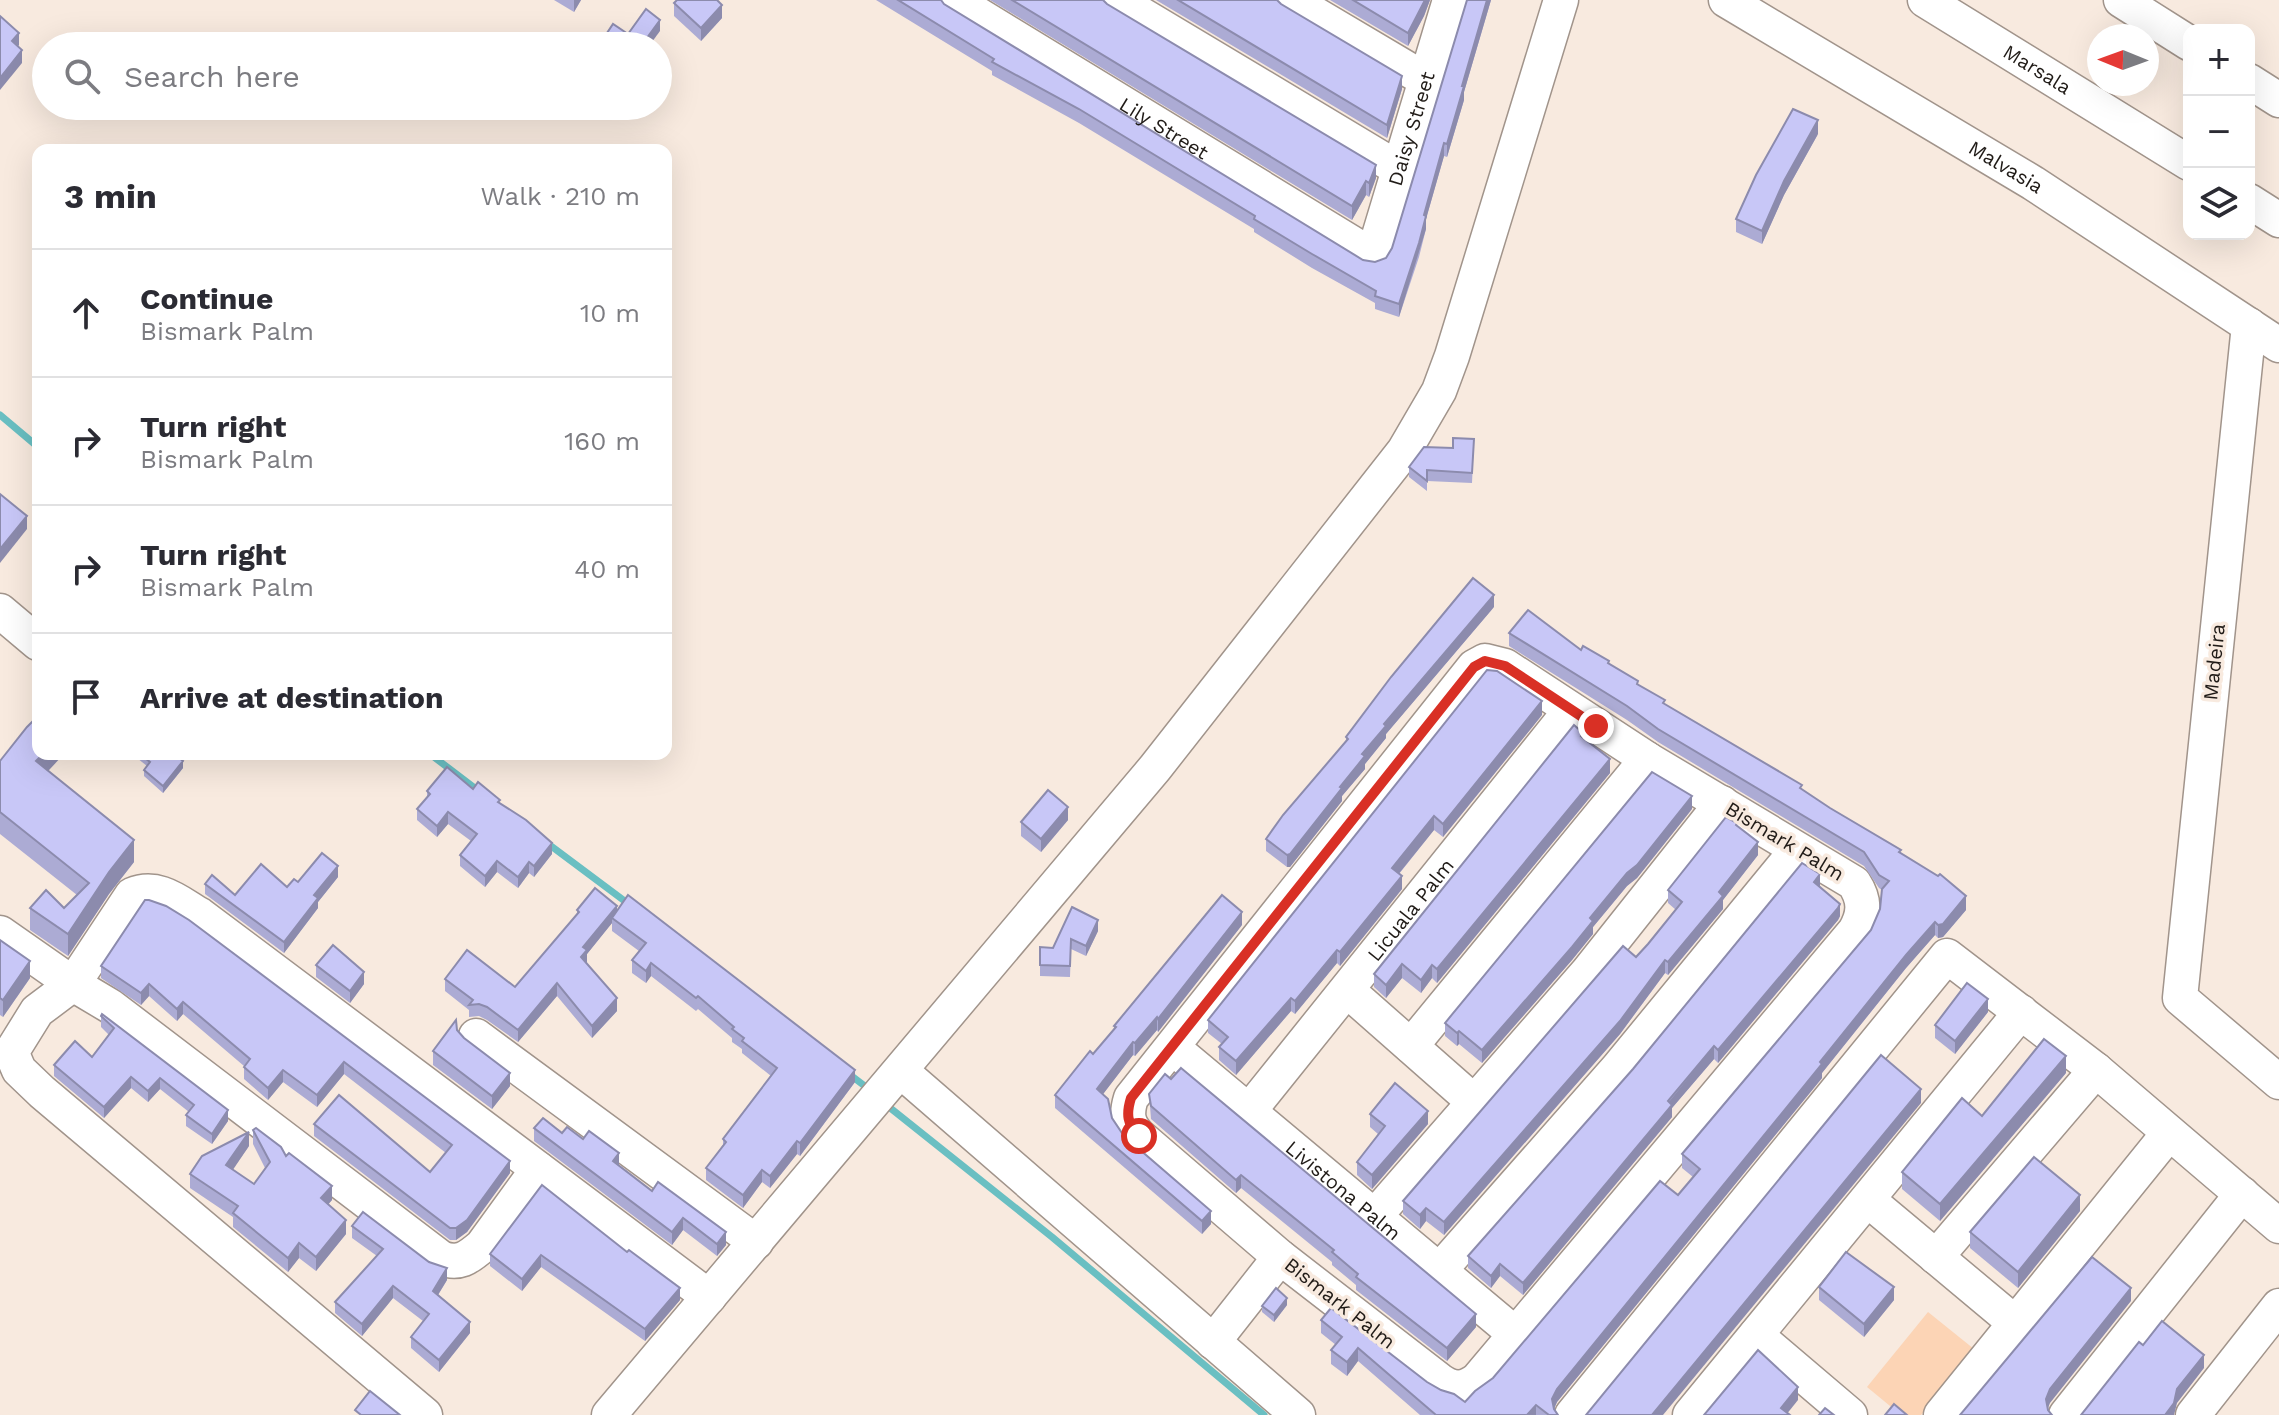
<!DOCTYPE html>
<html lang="en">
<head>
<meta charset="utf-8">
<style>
  body { margin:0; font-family:"Work Sans",sans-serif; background:#f7f7f7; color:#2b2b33 }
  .controls { position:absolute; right:24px; top:24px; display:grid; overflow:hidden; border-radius:16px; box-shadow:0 8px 32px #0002 }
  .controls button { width:72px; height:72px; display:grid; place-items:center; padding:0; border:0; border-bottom:2px solid #e1e1e2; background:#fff; color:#2b2b33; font:40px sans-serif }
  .compass { position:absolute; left:2087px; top:24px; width:72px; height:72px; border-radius:50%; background:#fff; box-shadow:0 8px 32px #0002; rotate:271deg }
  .stop { position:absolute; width:24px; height:24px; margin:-18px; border:6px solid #d93025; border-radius:50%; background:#fff }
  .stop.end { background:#d93025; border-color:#fff; box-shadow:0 2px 8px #0008 }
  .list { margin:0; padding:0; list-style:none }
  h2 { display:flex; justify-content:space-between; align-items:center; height:104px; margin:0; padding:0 32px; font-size:34px }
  h2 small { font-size:26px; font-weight:400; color:#7c7c81 }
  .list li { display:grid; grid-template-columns:52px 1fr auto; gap:24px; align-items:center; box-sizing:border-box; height:128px; padding:0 32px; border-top:2px solid #e1e1e2 }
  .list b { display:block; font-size:30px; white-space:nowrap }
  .list p { margin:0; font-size:26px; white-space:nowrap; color:#7c7c81 }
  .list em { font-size:26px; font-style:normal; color:#7c7c81 }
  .icon { flex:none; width:44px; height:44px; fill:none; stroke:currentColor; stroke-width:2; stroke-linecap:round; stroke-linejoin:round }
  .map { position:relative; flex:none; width:2279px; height:1415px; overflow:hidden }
  .search { position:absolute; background:#fff; box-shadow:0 8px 32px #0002; left:32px; top:32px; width:640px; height:88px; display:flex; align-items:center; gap:20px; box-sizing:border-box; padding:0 28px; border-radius:44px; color:#7c7c81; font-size:30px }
  .panel { position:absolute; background:#fff; box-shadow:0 8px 32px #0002; left:32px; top:144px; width:640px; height:616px; border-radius:16px }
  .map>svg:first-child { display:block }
</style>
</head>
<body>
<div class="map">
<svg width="2279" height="1415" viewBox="0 0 2279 1415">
  <rect width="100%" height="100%" fill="#f8eadf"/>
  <path fill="#fcd4b5" d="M1928 1312 1974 1349 1921 1415H1901L1867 1387Z"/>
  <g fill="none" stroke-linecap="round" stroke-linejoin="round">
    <g stroke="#6abfc2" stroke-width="7">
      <path d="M0 415 38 447"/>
      <path d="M430 754 480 792"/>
      <path d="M547 843 630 905"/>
      <path d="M849 1074 870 1090"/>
      <path d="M889 1107 1052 1237 1264 1415"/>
    </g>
    <defs>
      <g id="minor">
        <path id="s1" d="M954 0 1373 256 1450 0"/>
        <path d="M1117 0 1399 169"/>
        <path d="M1291 0 1426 80"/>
        <path id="s2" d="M1726 0 2033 183 2279 345"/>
        <path id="s3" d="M1925 0 2189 163"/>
        <path d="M2121 0 2189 43"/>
        <path d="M2249 81 2279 100"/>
        <path d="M2249 201 2279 220"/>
        <path d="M2249 325 2180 998 2279 1082"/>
        <path d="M0 611 38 643"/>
        <path d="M1485 661 1505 666 1647 759 1854 883C1865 900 1865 913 1855 931L1478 1379C1464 1390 1453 1390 1439 1380L1280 1257 1139 1136C1127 1124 1126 1114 1131 1098L1474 667Z"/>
        <path d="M0 933 73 984 110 1006 441 1258C459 1265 468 1258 482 1246L538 1169"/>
        <path d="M1348 991 1473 1101"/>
        <path d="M476 1036 756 1242"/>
        <path d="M1411 1046 1647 759"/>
        <path id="s4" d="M1173 1048 1514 1333"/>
        <path d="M901 1071 1298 1415"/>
        <path id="s5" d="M1249 1111 1571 710"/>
        <path d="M1868 1200 2014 1322"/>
        <path d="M1374 1217 1587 973 1722 803"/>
        <path d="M1936 1257 2096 1070"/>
        <path d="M1439 1271 1618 1068 1797 850"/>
        <path d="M1756 1335 1850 1415"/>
        <path d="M1213 1342 1280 1257"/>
        <path d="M425 1415 42 1092 19 1070 13 1056 14 1048 37 1011 73 984 132 895C158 884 178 902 200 915L709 1297"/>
        <path d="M609 1415 1155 768 1404 451 1439 391 1452 356 1561 0"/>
        <path d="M1572 1415 1947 956 2096 1070 2279 1226"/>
        <path d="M1690 1415 2021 1012"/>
        <path d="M1941 1415 2169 1133"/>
        <path d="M2066 1415 2242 1194"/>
        <path d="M2193 1415 2279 1306"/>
      </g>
    </defs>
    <use href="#minor" stroke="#a1948b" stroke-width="37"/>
    <use href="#minor" stroke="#fff" stroke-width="34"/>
  </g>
  <g fill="#acabd4">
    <path d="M554 0H581L574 12Z"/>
    <path d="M876 0H941L944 4 1363 260 1375 262 1386 258 1392 248 1467 0H1491L1464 92V100L1447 157 1444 156 1426 219V229L1419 257 1399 317 1375 309V303L1312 268 1254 232V229L1079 123 992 75V71Z"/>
    <path d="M990 0H1103L1107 4 1376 178 1369 197 1366 195 1352 220Z"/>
    <path d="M1156 0H1277L1281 4 1402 89 1387 138Z"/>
    <path d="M1330 0H1430L1424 16 1408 46Z"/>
    <path d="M674 3 722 18 701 41 674 16Z"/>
    <path d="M1818 134 1784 195 1762 244 1736 232V219Z"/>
    <path d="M1474 439 1472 483 1427 481V491L1409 477V467Z"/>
    <path d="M1494 607 1386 734V738L1365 764V769L1342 796V801L1290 867H1287L1266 851V839L1346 741V737Z"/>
    <path d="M1509 633 1581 650 1609 664 1665 704 1901 853 1966 910 1943 937 1938 938 1935 935 1906 968 1822 1073V1078L1557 1402 1554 1409 1558 1415H1420L1358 1361 1347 1376 1331 1364V1350L1336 1345 1321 1333V1320L1427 1382 1465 1402 1493 1378 1678 1195 1693 1177 1682 1168V1154L1871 930 1880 909 1882 890 1879 888 1864 866 1658 742 1627 720 1509 646Z"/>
    <path d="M1542 715 1443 837 1434 830 1399 874 1402 889 1340 966 1337 963 1295 1014 1291 1011 1236 1075 1219 1060V1047L1222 1044 1208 1033V1020Z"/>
    <path d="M1583 738 1610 773 1437 983 1432 978 1421 993 1402 978 1386 998 1374 987V974Z"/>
    <path d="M132 754H174L183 768 163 793 144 776V770L147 766Z"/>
    <path d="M0 761 48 771 134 862 109 894 68 956 30 930V908H64L77 895 0 834Z"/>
    <path d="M473 789 500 803 552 854 534 877 529 873 518 888 497 872 485 887 460 866V855L471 841 448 824 437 837 417 820V809L427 798V791Z"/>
    <path d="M1692 809 1637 878 1627 886 1593 927V934L1572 960 1482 1063 1459 1044 1457 1046 1445 1036V1023Z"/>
    <path d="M1068 820 1041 852 1021 836V822Z"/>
    <path d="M1737 826 1758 855 1723 900V909L1668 975 1665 973 1620 1034 1444 1235 1426 1221 1420 1229 1403 1214V1201L1648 944 1676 910 1668 903V890Z"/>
    <path d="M338 877 318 902V908L284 953 205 894V884L235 895 287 887 298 882Z"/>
    <path d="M1820 886 1840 916 1838 920 1718 1063 1714 1059 1672 1108V1117L1523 1295 1500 1276 1491 1288 1468 1268V1256Z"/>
    <path d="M145 900 510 1173 467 1232 456 1240H450L314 1136V1124L430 1172 446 1153 344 1074 317 1107 283 1082 268 1100 244 1079V1066L183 1014 177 1021 149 996 141 1005 101 978V966Z"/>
    <path d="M1072 907 1098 931 1086 956 1071 949 1070 977 1040 976V947L1053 948Z"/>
    <path d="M577 910 617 912 855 1082 800 1156 797 1154 770 1188 762 1182 743 1208 706 1180V1168L723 1145V1139L771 1076 742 1053V1049L732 1042V1038L698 1009 696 1011 651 976 646 983 632 973V960L639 951 612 931V923L587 954 586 963 617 1011 592 1038 557 996 518 1042 487 1020 479 1016 469 1017V1010L445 991V979L515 987 577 914Z"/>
    <path d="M1242 925 1158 1032 1157 1030 1135 1056 1133 1055 1103 1094 1112 1118 1124 1136 1211 1224 1202 1234 1055 1108V1095L1093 1054 1114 1029V1026Z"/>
    <path d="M0 940 30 978 3 1017 0 1015Z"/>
    <path d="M316 965 364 984 350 1003 316 977Z"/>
    <path d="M1988 1012 1955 1054 1935 1038V1025Z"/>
    <path d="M101 1016 228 1121 212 1144 186 1126V1115L189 1112 160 1089 148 1102 131 1088 104 1118 54 1076V1065L92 1057 109 1035 101 1027Z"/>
    <path d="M457 1030 464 1038 510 1086 492 1109 433 1065V1051Z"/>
    <path d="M2066 1073 1940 1221 1902 1189V1172L1982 1116Z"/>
    <path d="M1149 1094 1476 1327 1447 1361 1356 1290V1285L1332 1265V1262L1241 1188 1236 1193 1151 1119Z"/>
    <path d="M1370 1114 1428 1124 1372 1189 1357 1175V1162L1378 1134 1370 1127Z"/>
    <path d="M534 1128 562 1133 619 1166 726 1245 717 1256 683 1230 672 1245 534 1141Z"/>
    <path d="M253 1130 286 1156 332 1200 328 1204 346 1234 316 1271 299 1258 288 1272 233 1227V1217L190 1188V1174L249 1146 232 1170 254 1184 265 1168 253 1144Z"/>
    <path d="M542 1185 680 1300 645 1341 541 1267 522 1291 490 1266V1254Z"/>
    <path d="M2080 1211 2018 1288 1970 1248V1232Z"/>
    <path d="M352 1226 447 1280 438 1295 470 1333 439 1372 411 1348V1337L423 1321 393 1298 362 1336 335 1313V1302L377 1256 352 1238Z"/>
    <path d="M1819 1287 1894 1300 1864 1337 1819 1300Z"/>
    <path d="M1287 1305 1274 1322 1262 1312V1306Z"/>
  </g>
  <g fill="#8c8bad">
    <path d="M574 0H581L574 12Z"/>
    <path d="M1425 0H1430L1424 16 1408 46V33Z"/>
    <path d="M1487 0H1491L1464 92V100L1447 157V144L1462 86Z"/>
    <path d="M722 5V18L701 41V28Z"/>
    <path d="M660 20V31L649 46H641Z"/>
    <path d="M19 33V45L12 54V41Z"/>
    <path d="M22 50V63L0 90V78Z"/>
    <path d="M1402 76V89L1387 138V125Z"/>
    <path d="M1818 120V134L1784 195 1762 244V231L1784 181Z"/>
    <path d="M1444 143V156L1426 219V229L1399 317V304Z"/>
    <path d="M1376 165V178L1369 197V183Z"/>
    <path d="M1366 181V195L1352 220V206Z"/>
    <path d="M27 516V529L0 563V549Z"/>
    <path d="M1494 595V607L1386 734V738L1365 764V769L1342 796V801L1290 867H1287V855L1340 787 1384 724Z"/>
    <path d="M1542 701V715L1443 837V824Z"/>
    <path d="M43 754H64L36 784V761Z"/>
    <path d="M1610 759V773L1437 983V969Z"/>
    <path d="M183 761V768L163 793V786Z"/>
    <path d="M1692 796V809L1637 878 1627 886 1593 927V934L1572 960 1482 1063V1050L1590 918Z"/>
    <path d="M1068 807V820L1041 852V839Z"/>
    <path d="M448 812V824L437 837V826Z"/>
    <path d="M1434 816V830L1392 882V868Z"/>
    <path d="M134 840V862L109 894 68 956V934L109 872Z"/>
    <path d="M1758 842V855L1723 900V909L1668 975V962L1719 892Z"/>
    <path d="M552 843V854L534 877V866Z"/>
    <path d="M497 861V872L485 887V876Z"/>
    <path d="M529 862V873L518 888V877Z"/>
    <path d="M338 866V877L318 902V908L284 953V942L314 895Z"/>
    <path d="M1820 874V886L1814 894V882Z"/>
    <path d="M1402 876V889L1340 966V952Z"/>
    <path d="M1966 896V910L1943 937 1938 938V925Z"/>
    <path d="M1840 904V916L1838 920 1718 1063V1050Z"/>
    <path d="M617 906V918H612V923L587 954V963L581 970V957L583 947Z"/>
    <path d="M1242 912V925L1158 1032V1019Z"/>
    <path d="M1098 920V931L1086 956V946Z"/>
    <path d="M1935 922V935L1906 968 1822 1073V1078L1557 1402 1552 1413V1399L1557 1389 1906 955Z"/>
    <path d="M1337 950V963L1295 1014V1001Z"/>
    <path d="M1665 960V973L1620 1034 1444 1235V1222Z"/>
    <path d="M30 961V978L3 1017V1000Z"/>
    <path d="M651 963V976L646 983V971Z"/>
    <path d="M1402 964V978L1386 998V985Z"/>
    <path d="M1432 965V978L1421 993V980Z"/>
    <path d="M364 972V984L350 1003V991Z"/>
    <path d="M557 983V996L518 1042V1030Z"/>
    <path d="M149 984V996L141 1005V993Z"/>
    <path d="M617 998V1011L592 1038V1026Z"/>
    <path d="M1291 998V1011L1236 1075V1061Z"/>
    <path d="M1988 999V1012L1955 1054V1041Z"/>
    <path d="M183 1002V1014L177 1021V1009Z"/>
    <path d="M1157 1017V1030L1135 1056V1043Z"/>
    <path d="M1459 1031V1044L1457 1046V1033Z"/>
    <path d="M1133 1042V1055L1097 1102V1089Z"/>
    <path d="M1714 1046V1059L1672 1108V1117L1523 1295V1283Z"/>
    <path d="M2066 1056V1073L1940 1221V1204Z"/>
    <path d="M344 1062V1074L317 1107V1095Z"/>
    <path d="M283 1070V1082L268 1100V1088Z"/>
    <path d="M855 1070V1082L800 1156V1143Z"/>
    <path d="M510 1073V1086L492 1109V1096Z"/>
    <path d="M131 1077V1088L104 1118V1107Z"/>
    <path d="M160 1078V1089L148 1102V1091Z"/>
    <path d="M1921 1089V1103L1663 1415H1652Z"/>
    <path d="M228 1110V1121L212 1144V1134Z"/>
    <path d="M1428 1111V1124L1372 1189V1175Z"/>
    <path d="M249 1132V1146L226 1180V1165Z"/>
    <path d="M797 1141V1154L770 1188V1176Z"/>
    <path d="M619 1153V1166L613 1161Z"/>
    <path d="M510 1161V1173L467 1232 456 1240V1228Z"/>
    <path d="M762 1170V1182L743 1208V1195Z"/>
    <path d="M1241 1175V1188L1236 1193V1180Z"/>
    <path d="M332 1186V1200L321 1213V1198Z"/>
    <path d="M2080 1195V1211L2018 1288V1272Z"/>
    <path d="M1426 1208V1221L1420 1229V1215Z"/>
    <path d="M1211 1211V1224L1202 1234V1221Z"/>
    <path d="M683 1218V1230L672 1245V1232Z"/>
    <path d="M346 1220V1234L316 1271V1257Z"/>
    <path d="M726 1232V1245L717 1256V1244Z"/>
    <path d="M299 1243V1258L288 1272V1258Z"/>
    <path d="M541 1255V1267L522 1291V1279Z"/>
    <path d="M1500 1264V1276L1491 1288V1276Z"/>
    <path d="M447 1268V1280L433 1303V1291Z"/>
    <path d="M393 1286V1298L362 1336V1324Z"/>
    <path d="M1894 1287V1300L1864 1337V1324Z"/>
    <path d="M680 1288V1300L645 1341V1329Z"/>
    <path d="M2131 1288V1301L2050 1403 2046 1413V1399L2050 1389Z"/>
    <path d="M1287 1298V1305L1274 1322V1315Z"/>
    <path d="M1476 1314V1327L1447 1361V1348Z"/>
    <path d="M470 1322V1333L439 1372V1360Z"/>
    <path d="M1358 1348V1361L1347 1376V1362Z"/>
    <path d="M2204 1355V1368L2177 1403 2174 1415H2165L2177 1389Z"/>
    <path d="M1798 1387V1400L1786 1415 1781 1408Z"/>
    <path d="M1536 1405V1415H1527Z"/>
  </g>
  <g fill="#c8c7f7" stroke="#8c8bad" stroke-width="2">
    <path d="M677 0H717L722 5 701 28 674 3Z"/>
    <path d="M898 0H941L944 4 1363 260 1375 262 1386 258 1392 248 1467 0H1487L1462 86H1464L1447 144 1444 143 1424 215 1426 216 1419 243 1399 304 1375 296 1376 291 1312 254 1254 219 1255 216 1079 109 992 62 994 59Z"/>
    <path d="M1012 0H1103L1107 4 1376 165 1369 183 1366 181 1352 206Z"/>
    <path d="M1178 0H1277L1281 4 1402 76 1387 125Z"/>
    <path d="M1353 0H1425L1408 33Z"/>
    <path d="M646 9 660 20 641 46H606L601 42 613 24 628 34Z"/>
    <path d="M0 16 19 33 12 41 22 50 0 78Z"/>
    <path d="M1793 109 1818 120 1784 181 1762 231 1736 219 1756 175Z"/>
    <path d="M1453 438 1474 439 1472 473 1427 470V481L1409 467 1424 447 1453 448Z"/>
    <path d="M0 494 27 516 0 549Z"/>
    <path d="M1473 578 1494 595 1384 724 1386 726 1362 754 1365 756 1340 787 1342 788 1290 854 1287 855 1266 839 1283 815 1348 739 1346 737 1391 677Z"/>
    <path d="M1528 610 1581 650 1583 646 1609 661 1608 663 1638 681 1637 684 1665 700 1663 703 1802 785 1800 788 1830 808 1901 850 1899 852 1938 876 1940 874 1966 896 1943 924 1938 925 1935 922 1906 955 1820 1062 1822 1064 1557 1389 1552 1399 1554 1409 1558 1415H1549L1536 1405 1527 1415H1436L1358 1348 1347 1362 1331 1350 1342 1337 1321 1320 1331 1308 1427 1382 1441 1390 1454 1394 1465 1402 1475 1391 1493 1378 1660 1181 1678 1195 1700 1169 1682 1154 1871 930 1880 909 1882 889 1889 881 1879 875 1864 852 1658 729 1627 706 1509 633Z"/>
    <path d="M1487 670 1497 671 1542 701 1443 824 1434 816 1392 868 1402 876 1340 952 1337 950 1295 1001 1291 998 1236 1061 1219 1047 1228 1037 1208 1020Z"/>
    <path d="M38 716V754H43L36 761 134 840 109 872 68 934 30 908 46 890 64 908 89 883 0 812V761L27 727Z"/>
    <path d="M1574 725 1583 733 1581 736 1610 759 1437 969 1432 965 1421 980 1402 964 1386 985 1374 974Z"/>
    <path d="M140 754H174L183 761 163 786 144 770 150 762Z"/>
    <path d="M447 767 473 789 478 782 500 800 498 802 526 820 552 843 534 866 529 862 518 877 497 861 485 876 460 855 477 834 448 812 437 826 417 809 430 794 427 791Z"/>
    <path d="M1652 772 1692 796 1637 865 1627 873 1590 918 1593 921 1572 947 1482 1050 1459 1031 1457 1033 1445 1023Z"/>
    <path d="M1048 790 1068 807 1041 839 1021 822Z"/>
    <path d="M1726 817 1737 823 1736 825 1758 842 1719 892 1723 896 1668 962 1665 960 1620 1021 1444 1222 1426 1208 1420 1215 1403 1201 1623 946 1636 957 1648 944 1682 902 1668 890Z"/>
    <path d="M322 853 338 866 314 895 318 898 284 942 205 884 212 875 235 895 261 864 287 887 294 879 298 882Z"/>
    <path d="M1802 863 1820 874 1814 882 1840 904 1838 908 1718 1050 1714 1046 1668 1101 1672 1105 1523 1283 1500 1264 1491 1276 1468 1256 1633 1069Z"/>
    <path d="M595 888 617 906 583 947 587 950 581 957 617 998 592 1026 557 983 518 1030 487 1007 479 1004 469 1005 473 1000 445 979 467 950 515 987 579 912 577 910Z"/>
    <path d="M628 895 855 1070 800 1143 797 1141 770 1176 762 1170 743 1195 706 1168 726 1142 723 1139 777 1068 742 1041 744 1038 732 1029 734 1027 698 996 696 998 651 963 646 971 632 960 646 943 612 918Z"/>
    <path d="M1222 895 1242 912 1158 1019 1157 1017 1135 1043 1133 1042 1097 1089 1108 1099 1112 1118 1124 1136 1211 1211 1202 1221 1055 1095 1090 1051 1093 1054 1116 1027 1114 1026Z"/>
    <path d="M145 900H149L166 906 189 920 510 1161 467 1220 456 1228H450L314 1124 339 1095 430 1172 452 1145 344 1062 317 1095 283 1070 268 1088 244 1067 250 1059 183 1002 177 1009 149 984 141 993 101 966Z"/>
    <path d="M1072 907 1098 920 1086 946 1071 939 1070 966 1040 965V947L1053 948Z"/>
    <path d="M0 940 30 961 3 1000 0 998Z"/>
    <path d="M333 945 364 972 350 991 316 965Z"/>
    <path d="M1967 983 1988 999 1955 1041 1935 1025Z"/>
    <path d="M102 1014 228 1110 212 1134 186 1115 194 1105 160 1078 148 1091 131 1077 104 1107 54 1065 75 1041 92 1057 114 1028 101 1016Z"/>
    <path d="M456 1020 457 1030 464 1038 510 1073 492 1096 433 1051Z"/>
    <path d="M2044 1039 2066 1056 1940 1204 1902 1172 1962 1098 1982 1116Z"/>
    <path d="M1881 1055 1921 1089 1652 1415H1586Z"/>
    <path d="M1181 1068 1476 1314 1447 1348 1356 1277 1358 1274 1332 1252 1334 1250 1241 1175 1236 1180 1151 1106 1149 1094 1165 1074 1171 1079Z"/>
    <path d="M1395 1083 1428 1111 1372 1175 1357 1162 1385 1126 1370 1114Z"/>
    <path d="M543 1118 562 1133 567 1127 583 1139 589 1131 619 1153 613 1161 652 1191 658 1182 726 1232 717 1244 683 1218 672 1232 534 1128Z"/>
    <path d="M256 1128 281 1147 286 1156 289 1153 332 1186 321 1198 346 1220 316 1257 299 1243 288 1258 233 1213 238 1206 190 1174 202 1156 249 1132 226 1165 254 1184 270 1162 253 1130Z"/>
    <path d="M2034 1157 2080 1195 2018 1272 1970 1232Z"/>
    <path d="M542 1185 627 1252 629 1250 680 1288 645 1329 541 1255 522 1279 490 1254Z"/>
    <path d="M363 1212 429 1262 447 1268 433 1291 470 1322 439 1360 411 1337 429 1314 393 1286 362 1324 335 1302 383 1249 352 1226Z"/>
    <path d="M1846 1252 1894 1287 1864 1324 1819 1287Z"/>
    <path d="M2092 1257 2131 1288 2050 1389 2046 1399 2048 1410 2052 1415H1960Z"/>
    <path d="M1276 1288 1287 1298 1274 1315 1262 1306Z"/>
    <path d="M2162 1321 2204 1355 2177 1389 2174 1403 2165 1415H2081L2139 1342 2143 1345Z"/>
    <path d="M1758 1350 1798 1387 1781 1408 1790 1415H1704Z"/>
    <path d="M370 1391 400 1415H361L355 1410Z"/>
    <path d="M1894 1404 1907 1415H1885Z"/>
    <path d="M1825 1408 1834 1415H1819Z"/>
  </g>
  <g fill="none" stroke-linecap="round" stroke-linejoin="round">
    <path stroke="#d93025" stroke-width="10" d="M1139 1136C1127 1124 1126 1114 1131 1098L1474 667 1485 661 1505 666 1596 726"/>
  </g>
  <g text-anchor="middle" stroke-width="7" stroke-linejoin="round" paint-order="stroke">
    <g font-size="20" fill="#201b17" stroke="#f8eadf">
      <text dy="7" stroke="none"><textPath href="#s3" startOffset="132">Marsala</textPath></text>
      <text dy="7" stroke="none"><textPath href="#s1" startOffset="246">Lily Street</textPath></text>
      <text dy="7" stroke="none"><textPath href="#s1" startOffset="624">Daisy Street</textPath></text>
      <text dy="7" stroke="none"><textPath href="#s2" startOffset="326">Malvasia</textPath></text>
      <text transform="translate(2214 662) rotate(-84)" y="7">Madeira</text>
      <text transform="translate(1785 841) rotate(31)" y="7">Bismark Palm</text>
      <text dy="7" stroke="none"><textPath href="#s5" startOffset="258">Licuala Palm</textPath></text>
      <text dy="7" stroke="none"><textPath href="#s4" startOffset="222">Livistona Palm</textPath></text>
      <text transform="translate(1340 1303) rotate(38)" y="7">Bismark Palm</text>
    </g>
  </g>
</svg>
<div class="controls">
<button>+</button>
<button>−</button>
<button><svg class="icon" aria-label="layers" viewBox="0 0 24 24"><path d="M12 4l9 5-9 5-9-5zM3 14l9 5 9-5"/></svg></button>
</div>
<svg class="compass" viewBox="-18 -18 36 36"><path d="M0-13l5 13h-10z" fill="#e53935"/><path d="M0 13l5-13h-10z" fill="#7c7c81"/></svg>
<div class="stop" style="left:1139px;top:1136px"></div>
<div class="stop end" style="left:1596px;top:726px"></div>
<div class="search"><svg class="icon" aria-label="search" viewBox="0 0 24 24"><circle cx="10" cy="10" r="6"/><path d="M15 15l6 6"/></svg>Search here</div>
<section class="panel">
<h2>3 min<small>Walk · 210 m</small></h2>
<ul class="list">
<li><svg class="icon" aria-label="ahead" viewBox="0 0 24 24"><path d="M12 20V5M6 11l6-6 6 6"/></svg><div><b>Continue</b><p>Bismark Palm</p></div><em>10 m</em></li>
<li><svg class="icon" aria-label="right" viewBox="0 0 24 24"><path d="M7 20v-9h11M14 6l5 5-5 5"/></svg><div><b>Turn right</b><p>Bismark Palm</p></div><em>160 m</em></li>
<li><svg class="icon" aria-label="right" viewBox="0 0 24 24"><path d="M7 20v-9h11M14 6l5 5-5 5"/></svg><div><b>Turn right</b><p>Bismark Palm</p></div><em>40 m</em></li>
<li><svg class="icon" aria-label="arrive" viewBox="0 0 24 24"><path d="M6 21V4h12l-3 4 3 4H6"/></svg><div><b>Arrive at destination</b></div></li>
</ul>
</section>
</div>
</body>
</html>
